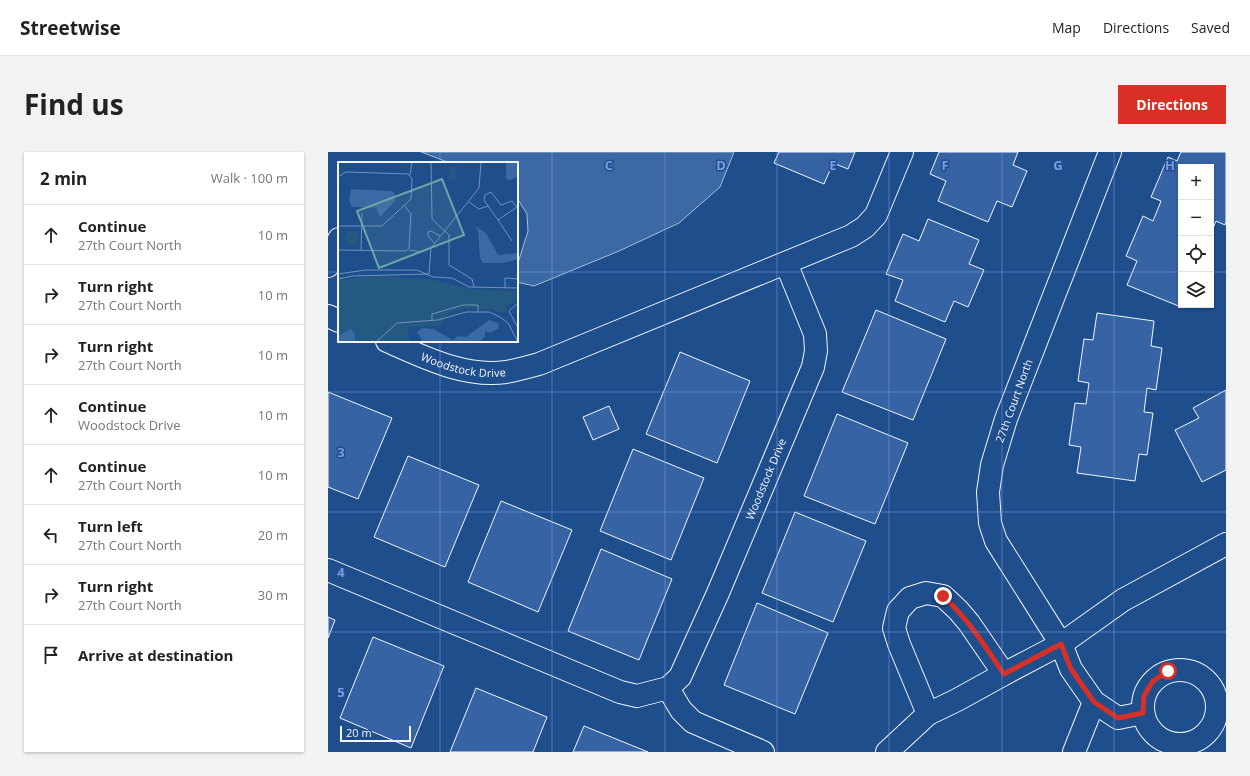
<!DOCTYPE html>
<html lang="en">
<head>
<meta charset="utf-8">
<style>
  body { margin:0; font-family:"Open Sans",sans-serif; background:#f2f2f2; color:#222 }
  .controls { position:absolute; right:12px; top:12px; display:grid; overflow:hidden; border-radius:0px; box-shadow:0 1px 3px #0004 }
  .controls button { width:36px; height:36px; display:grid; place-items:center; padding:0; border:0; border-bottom:1px solid #e0e0e0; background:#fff; color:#222; font:20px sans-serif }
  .scale { position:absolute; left:12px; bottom:10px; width:71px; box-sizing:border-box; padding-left:4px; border:2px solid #f2f6ff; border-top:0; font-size:11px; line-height:14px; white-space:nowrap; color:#f2f6ff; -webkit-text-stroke:3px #1f4e8c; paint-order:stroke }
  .stop { position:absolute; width:12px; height:12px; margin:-9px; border:3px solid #d93025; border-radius:50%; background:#fff }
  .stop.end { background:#d93025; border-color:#fff; box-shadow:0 1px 4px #0008 }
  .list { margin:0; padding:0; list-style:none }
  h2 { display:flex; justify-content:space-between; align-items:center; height:52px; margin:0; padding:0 16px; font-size:17px }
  h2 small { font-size:13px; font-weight:400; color:#767676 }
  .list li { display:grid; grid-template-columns:26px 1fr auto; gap:12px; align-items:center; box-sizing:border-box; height:60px; padding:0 16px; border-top:1px solid #e0e0e0 }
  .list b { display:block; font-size:15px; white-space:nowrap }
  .list p { margin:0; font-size:13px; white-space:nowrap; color:#767676 }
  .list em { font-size:13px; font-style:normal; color:#767676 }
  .icon { flex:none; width:22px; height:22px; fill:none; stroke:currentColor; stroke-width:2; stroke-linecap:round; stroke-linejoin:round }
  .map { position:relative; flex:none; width:898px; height:600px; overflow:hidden; border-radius:0px }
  header { display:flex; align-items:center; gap:24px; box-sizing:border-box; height:56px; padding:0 20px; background:#fff; border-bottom:1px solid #e0e0e0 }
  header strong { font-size:19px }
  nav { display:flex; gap:22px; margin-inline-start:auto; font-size:14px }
  .intro { display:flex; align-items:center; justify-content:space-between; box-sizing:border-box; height:96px; padding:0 24px }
  h1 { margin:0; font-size:28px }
  .button { padding:10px 18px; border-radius:0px; background:#d93025; color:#fff; font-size:14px; font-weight:700 }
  main { display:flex; gap:24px; padding:0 24px }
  aside { flex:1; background:#fff; border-radius:0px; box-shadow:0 1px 3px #0004 }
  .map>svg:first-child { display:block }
</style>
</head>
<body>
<header>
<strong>Streetwise</strong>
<nav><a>Map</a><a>Directions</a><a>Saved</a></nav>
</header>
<div class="intro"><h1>Find us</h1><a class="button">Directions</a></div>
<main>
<aside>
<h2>2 min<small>Walk · 100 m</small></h2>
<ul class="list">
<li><svg class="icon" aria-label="ahead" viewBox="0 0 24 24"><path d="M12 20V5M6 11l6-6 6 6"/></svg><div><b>Continue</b><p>27th Court North</p></div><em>10 m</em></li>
<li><svg class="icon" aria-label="right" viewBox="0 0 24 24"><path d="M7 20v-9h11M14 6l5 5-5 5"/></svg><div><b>Turn right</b><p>27th Court North</p></div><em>10 m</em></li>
<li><svg class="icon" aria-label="right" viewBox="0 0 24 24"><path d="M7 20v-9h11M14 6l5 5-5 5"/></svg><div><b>Turn right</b><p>27th Court North</p></div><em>10 m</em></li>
<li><svg class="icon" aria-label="ahead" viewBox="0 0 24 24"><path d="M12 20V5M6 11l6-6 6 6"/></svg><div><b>Continue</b><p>Woodstock Drive</p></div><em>10 m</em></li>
<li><svg class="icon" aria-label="ahead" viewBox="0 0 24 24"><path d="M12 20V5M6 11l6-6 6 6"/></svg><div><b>Continue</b><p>27th Court North</p></div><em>10 m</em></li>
<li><svg class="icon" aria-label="left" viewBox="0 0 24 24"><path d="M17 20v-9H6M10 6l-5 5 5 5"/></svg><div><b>Turn left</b><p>27th Court North</p></div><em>20 m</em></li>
<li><svg class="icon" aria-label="right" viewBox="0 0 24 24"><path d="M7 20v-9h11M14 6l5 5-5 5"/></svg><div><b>Turn right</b><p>27th Court North</p></div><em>30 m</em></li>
<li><svg class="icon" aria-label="arrive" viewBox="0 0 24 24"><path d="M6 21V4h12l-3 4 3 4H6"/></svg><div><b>Arrive at destination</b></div></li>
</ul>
</aside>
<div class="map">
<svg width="898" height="600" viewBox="0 0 898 600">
  <rect width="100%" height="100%" fill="#1f4e8c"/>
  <path fill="#3b69a3" stroke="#a8bbd7" d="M93 0H406L392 35 351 71 291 99 206 134 189 130V114L200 79 199 62 189 46V11H122Z"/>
  <g fill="#3563a3" stroke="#f2f6ff">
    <path d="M451 0H527L520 17 505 11 496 32 446 11Z"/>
    <path d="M611 0H690L685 13 699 19 684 55 669 49 660 70 610 49 618 29 602 22Z"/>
    <path d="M853 0H898V70L897 73 888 69 883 81V15H853L854 153 853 155 799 133 809 109 798 104 815 64 825 69 833 49 823 45 840 5 849 9Z"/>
    <path d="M600 67 651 88 641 112 656 118 640 155 626 149 617 170 567 149 575 128 558 122 575 82 591 89Z"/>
    <path d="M548 158 618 187 585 268 514 240Z"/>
    <path d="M769 161 826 169 823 194 834 196 828 238 819 236 816 260 825 261 819 303 811 302 807 329 749 321 753 295 741 293 747 251 758 252 761 231 750 229 756 187 765 188Z"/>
    <path d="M352 200 422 229 389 311 318 282Z"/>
    <path d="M898 238V318L874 330 847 278 871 266 865 256Z"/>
    <path d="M0 240 64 266 30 347 0 335Z"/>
    <path d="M281 254 291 277 265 288 255 265Z"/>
    <path d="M509 262 580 291 547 372 476 344Z"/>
    <path d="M305 297 376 326 343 408 272 379Z"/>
    <path d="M80 304 151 333 117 415 46 385Z"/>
    <path d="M173 349 244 378 210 460 140 430Z"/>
    <path d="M467 360 538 389 505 470 434 441Z"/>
    <path d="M273 397 344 427 311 508 240 479Z"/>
    <path d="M429 451 500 481 467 562 396 533Z"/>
    <path d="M0 465 7 468 0 486Z"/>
    <path d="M45 485 116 514 83 596 12 566Z"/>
    <path d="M148 536 219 565 205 600H122Z"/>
    <path d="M256 574 320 600H245Z"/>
  </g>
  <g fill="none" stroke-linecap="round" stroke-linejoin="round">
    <defs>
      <g id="minor">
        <path d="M782 0 678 267 664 313 660 340 662 371 668 389 733 492 743 517 766 550 790 566 815 561"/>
        <path d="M0 114 11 87"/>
        <path d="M0 164 11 169"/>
        <path id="s1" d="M59 189C96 205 136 226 178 220 189 218 200 215 211 212L523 84 537 75 548 63 574 0"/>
        <path id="s2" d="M0 418 292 540 309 544 340 536 352 525 390 441 485 215 488 199 487 182 458 111"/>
        <circle cx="852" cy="555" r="37"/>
        <path d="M340 536 353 558 365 570 435 600"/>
        <path d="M600 562 571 492 566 476 570 459 582 446 598 441 615 444 630 458 641 471 676 522"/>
        <path d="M559 600 600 562 629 548 676 522 733 492 795 448 898 392"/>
        <path d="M746 600 766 550"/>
      </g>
    </defs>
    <use href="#minor" stroke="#f2f6ff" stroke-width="24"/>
    <use href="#minor" stroke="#1f4e8c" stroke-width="22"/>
  </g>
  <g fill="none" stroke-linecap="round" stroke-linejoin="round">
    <path stroke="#d93025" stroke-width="5" d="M615 444C641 468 656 493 676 522L733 492 743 517 766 550 790 566 815 561 816 544 825 529 840 519"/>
  </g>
  <path fill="none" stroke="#7d9aea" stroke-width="1" stroke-opacity="0.55" d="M112 0V11M224 0V600M337 0V600M449 0V600M561 0V600M674 0V600M786 0V600M0 120H11M189 120H853M883 120H898M112 189V600M0 240H898M0 360H898M0 480H898"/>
  <g text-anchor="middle" stroke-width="3" stroke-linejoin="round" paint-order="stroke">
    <g font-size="11" fill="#f2f6ff" stroke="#1f4e8c">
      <text dy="4" stroke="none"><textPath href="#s1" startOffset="81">Woodstock Drive</textPath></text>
      <text transform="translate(686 249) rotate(-70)" y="4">27th Court North</text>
      <text dy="4" stroke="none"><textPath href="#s2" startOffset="598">Woodstock Drive</textPath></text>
    </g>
  </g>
  <g transform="translate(10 10)">
    <rect width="180" height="180" fill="#1f4e8c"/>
    <path d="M111 5H118V18L111 17ZM7 76a7 7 0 1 1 14 0a7 7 0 1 1-14 0ZM40 114 92 117 137 128 180 129V137L168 145V150L164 151 156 148 127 146 112 150 102 164 69 165 72 180H0V118Z" fill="#245a82"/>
    <path d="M168 0H180V15L172 18 168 17ZM13 27 53 29 56 30 57 39 42 55 38 46 14 45 11 38ZM137 64 148 71 160 93 180 91V97L165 101H145L142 96 140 69ZM151 158 160 161 161 166 152 171 147 169V175L141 180H85L79 170 84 166 95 167 115 178 120 174 128 175ZM13 167 17 172V180H0V174Z" fill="#3b69a3"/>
    <path fill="none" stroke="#7391ba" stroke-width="1" d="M93 0 94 57 111 73M72 13 74 0M0 15 8 10 70 12 74 17 73 37 44 64H0M131 40 141 47 150 44M160 58 179 45 174 39 163 43 153 30 147 33 146 38 160 58 174 79M111 73V103L134 117 136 125M96 81 90 74V70L93 69 102 74M0 88 68 89 71 86 73 52 66 43M23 88 24 51M71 88 84 90M0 112 28 108H79L95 115 114 116 131 125 180 126M91 112 93 86 141 26 143 0M0 117 15 114 91 112M167 126V116L180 117M180 141 171 149 180 166M94 158V152L125 143H140V150M38 180 59 161 100 158 128 150H151L162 155 170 161 180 180"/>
    <path fill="#6aa9a8" fill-opacity="0.15" stroke="#6aa9a8" stroke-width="2" d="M104 17 126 73 41 106 19 49Z"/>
    <rect width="180" height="180" fill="none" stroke="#f2f6ff" stroke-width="2"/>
  </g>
  <g font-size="13" text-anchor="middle" font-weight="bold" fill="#7d9aea" stroke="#1f4e8c" stroke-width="3" stroke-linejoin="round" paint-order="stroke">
    <text x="281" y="18">C</text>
    <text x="393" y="18">D</text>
    <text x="505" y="18">E</text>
    <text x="617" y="18">F</text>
    <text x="730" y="18">G</text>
    <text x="842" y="18">H</text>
    <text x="13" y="305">3</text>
    <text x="13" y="425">4</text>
    <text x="13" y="545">5</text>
  </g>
</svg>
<div class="controls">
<button>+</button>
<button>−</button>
<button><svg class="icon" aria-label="locate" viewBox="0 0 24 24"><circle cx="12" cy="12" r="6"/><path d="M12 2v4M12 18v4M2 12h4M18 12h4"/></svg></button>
<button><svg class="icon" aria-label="layers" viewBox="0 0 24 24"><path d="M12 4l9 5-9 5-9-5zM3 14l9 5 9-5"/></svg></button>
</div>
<div class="scale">20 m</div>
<div class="stop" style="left:840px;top:519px"></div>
<div class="stop end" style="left:615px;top:444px"></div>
</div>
</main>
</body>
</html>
